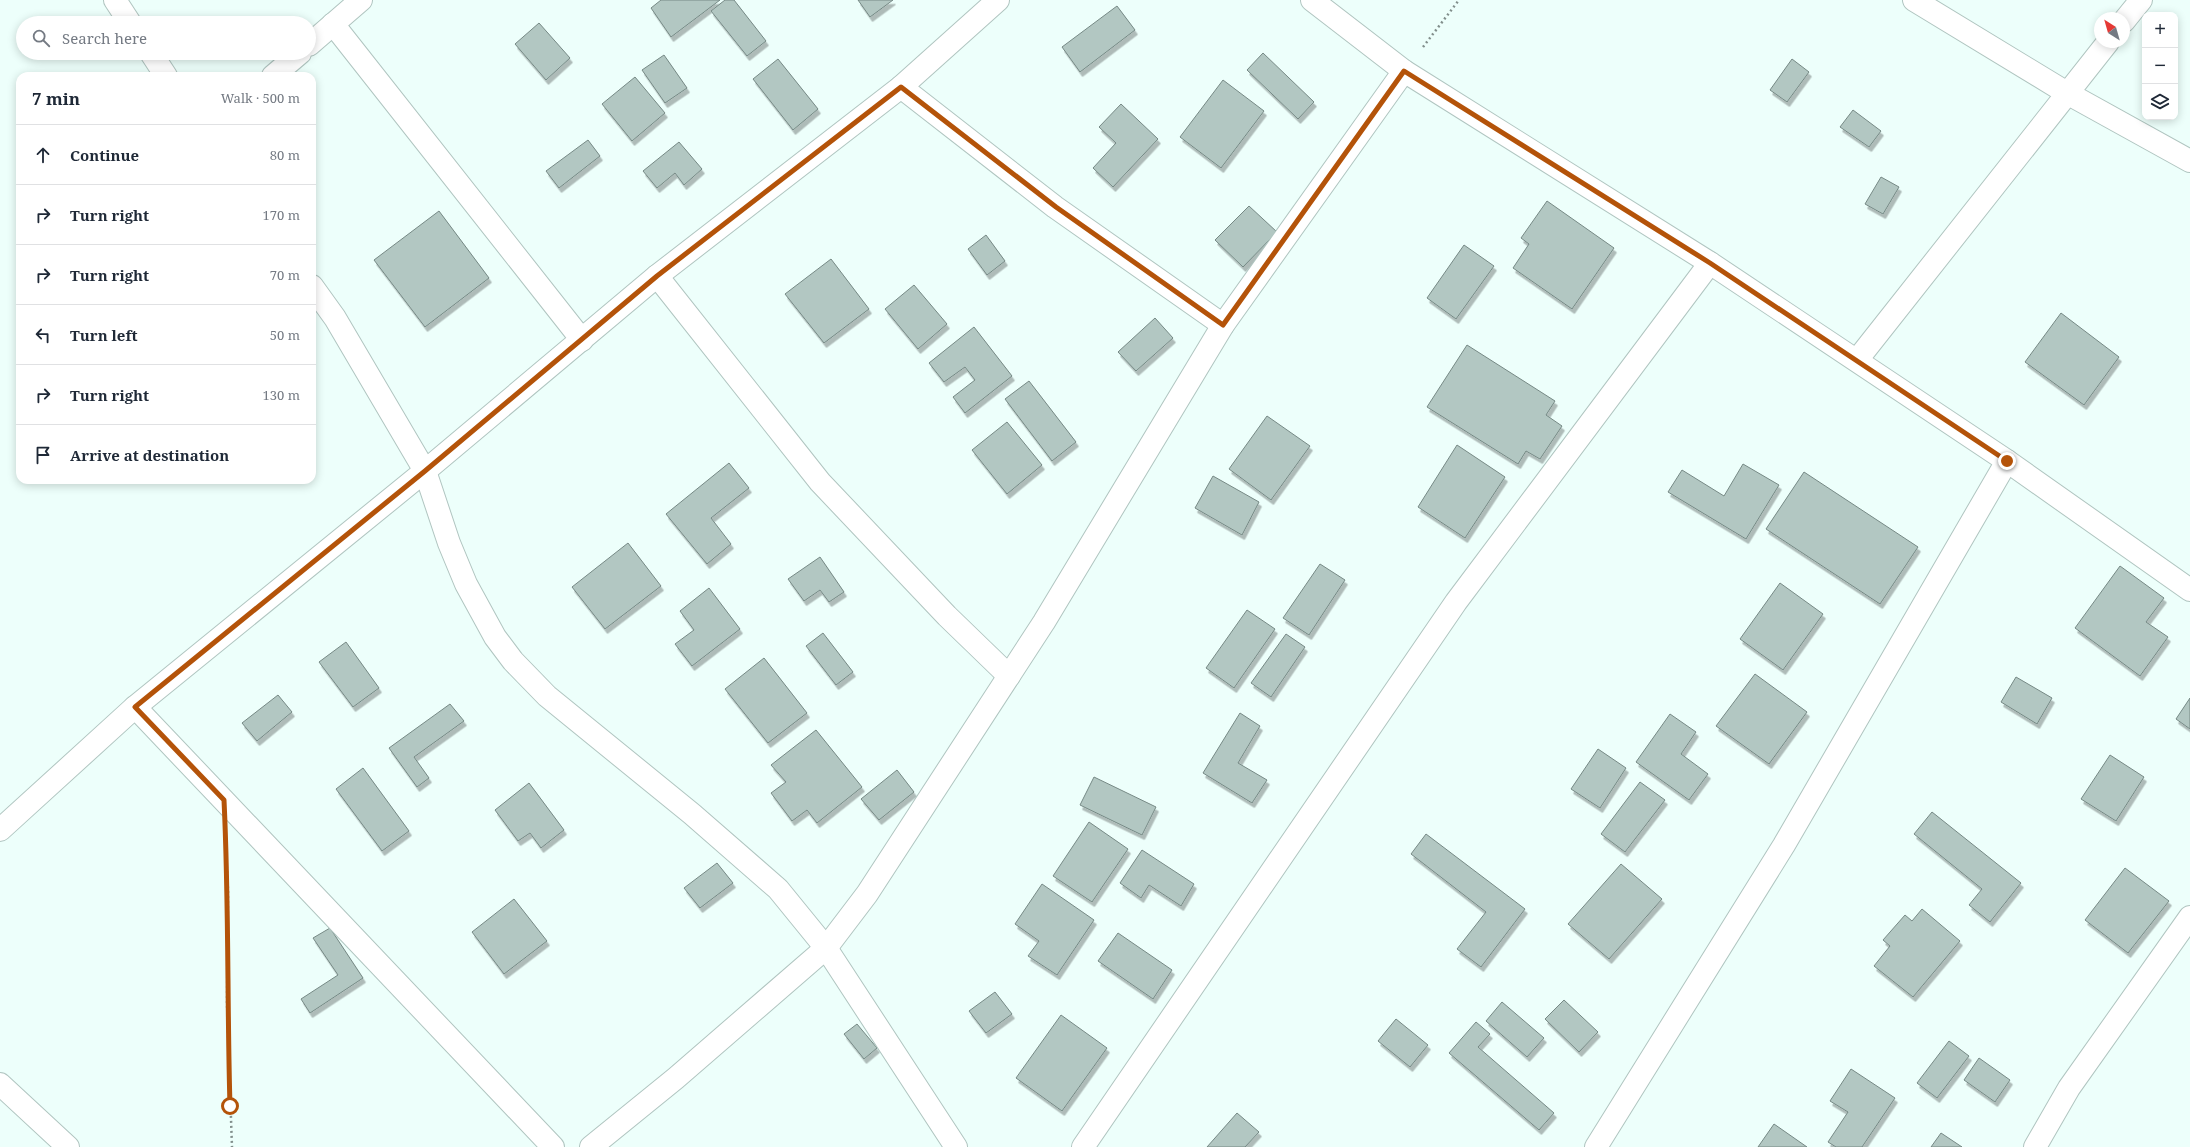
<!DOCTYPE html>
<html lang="en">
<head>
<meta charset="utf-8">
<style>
  body { margin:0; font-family:"Noto Serif",serif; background:#f6f6f7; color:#1f2937 }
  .controls { position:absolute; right:12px; top:12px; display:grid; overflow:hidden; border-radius:8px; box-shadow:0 2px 10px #0003 }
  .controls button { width:36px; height:36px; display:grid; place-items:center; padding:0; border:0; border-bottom:1px solid #e0e1e3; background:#fff; color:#1f2937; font:20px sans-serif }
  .compass { position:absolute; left:2094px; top:12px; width:36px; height:36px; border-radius:50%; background:#fff; box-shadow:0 2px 10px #0003; rotate:323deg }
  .stop { position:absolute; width:12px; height:12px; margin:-9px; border:3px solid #b45309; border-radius:50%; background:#fff }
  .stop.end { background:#b45309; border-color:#fff; box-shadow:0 1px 4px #0008 }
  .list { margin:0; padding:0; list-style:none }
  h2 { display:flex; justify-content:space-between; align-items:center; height:52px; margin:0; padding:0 16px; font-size:17px }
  h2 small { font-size:13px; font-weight:400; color:#747a83 }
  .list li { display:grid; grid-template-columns:26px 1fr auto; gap:12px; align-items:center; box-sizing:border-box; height:60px; padding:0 16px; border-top:1px solid #e0e1e3 }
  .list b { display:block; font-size:15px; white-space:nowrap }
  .list em { font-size:13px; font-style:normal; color:#747a83 }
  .icon { flex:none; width:22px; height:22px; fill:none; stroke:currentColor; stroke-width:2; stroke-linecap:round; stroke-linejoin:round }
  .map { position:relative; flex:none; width:2190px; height:1147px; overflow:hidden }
  .search { position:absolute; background:#fff; box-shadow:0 2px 10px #0003; left:16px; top:16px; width:300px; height:44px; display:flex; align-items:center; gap:10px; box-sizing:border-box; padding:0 14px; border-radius:22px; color:#747a83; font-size:15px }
  .panel { position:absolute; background:#fff; box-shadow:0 2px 10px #0003; left:16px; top:72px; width:300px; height:412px; border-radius:12px }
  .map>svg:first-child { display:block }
</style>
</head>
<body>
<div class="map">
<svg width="2190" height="1147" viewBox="0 0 2190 1147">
  <defs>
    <filter id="shadow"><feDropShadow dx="2.5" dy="4.5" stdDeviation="0" flood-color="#0004"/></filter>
  </defs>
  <rect width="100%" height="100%" fill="#edfffb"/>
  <g fill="#b2c7c2" stroke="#768985" filter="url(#shadow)">
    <path d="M661 0H720L671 37 651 8Z"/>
    <path d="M725 0H734L766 41 747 56 711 11Z"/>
    <path d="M858 0H893L870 17Z"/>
    <path d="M1117 6 1135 30 1080 72 1062 47Z"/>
    <path d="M539 23 570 58 546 80 515 44Z"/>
    <path d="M1263 53 1314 102 1298 119 1247 70Z"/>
    <path d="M664 55 687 88 665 103 642 70Z"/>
    <path d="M778 59 818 109 793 130 753 79Z"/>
    <path d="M1792 59 1809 72 1787 102 1770 90Z"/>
    <path d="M635 77 665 113 632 141 602 104Z"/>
    <path d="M1223 80 1264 111 1221 168 1180 137Z"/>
    <path d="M1121 104 1158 139 1113 187 1093 168 1116 143 1099 127Z"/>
    <path d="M1853 110 1881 131 1869 147 1840 127Z"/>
    <path d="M588 140 600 156 559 188 546 171Z"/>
    <path d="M679 142 702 169 684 185 675 173 657 188 643 171Z"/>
    <path d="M1881 177 1899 187 1883 214 1865 204Z"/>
    <path d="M1547 201 1614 248 1572 309 1513 268 1529 244 1521 238Z"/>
    <path d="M1249 206 1277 232 1243 267 1215 240Z"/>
    <path d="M439 211 489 278 425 327 374 260Z"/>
    <path d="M986 235 1005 261 987 275 968 249Z"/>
    <path d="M1464 245 1494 266 1456 319 1427 298Z"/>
    <path d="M831 259 869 309 824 343 785 294Z"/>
    <path d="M914 285 947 324 918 349 885 309Z"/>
    <path d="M2061 313 2119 357 2084 405 2025 362Z"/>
    <path d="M1155 318 1173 338 1136 371 1118 352Z"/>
    <path d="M974 327 1012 376 965 413 953 397 975 380 965 367 944 382 929 363Z"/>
    <path d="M1467 345 1555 401 1546 415 1562 426 1540 459 1526 451 1518 464 1427 407Z"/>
    <path d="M1029 381 1076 442 1052 461 1005 399Z"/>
    <path d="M1267 416 1310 446 1271 500 1229 469Z"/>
    <path d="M1007 422 1042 465 1007 494 972 450Z"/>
    <path d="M1457 445 1505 477 1465 538 1418 507Z"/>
    <path d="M729 463 749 488 711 518 731 544 707 564 666 514Z"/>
    <path d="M1743 464 1779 485 1746 539 1668 492 1682 470 1724 496Z"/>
    <path d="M1804 472 1918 547 1880 604 1766 529Z"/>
    <path d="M1213 476 1259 502 1242 535 1195 508Z"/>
    <path d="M628 543 661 586 605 629 572 587Z"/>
    <path d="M820 557 844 592 829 602 820 590 804 601 788 579Z"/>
    <path d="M1320 564 1345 580 1309 635 1283 618Z"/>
    <path d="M2120 566 2164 598 2146 622 2168 637 2140 676 2075 628Z"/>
    <path d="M1780 583 1823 614 1783 670 1740 639Z"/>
    <path d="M709 588 740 629 692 666 675 644 694 630 680 611Z"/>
    <path d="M1247 610 1275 629 1234 688 1206 668Z"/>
    <path d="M823 633 853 672 836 685 806 646Z"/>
    <path d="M1286 634 1305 647 1271 697 1251 683Z"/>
    <path d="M346 642 379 688 353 707 319 662Z"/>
    <path d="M764 658 807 713 768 743 725 689Z"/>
    <path d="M1755 674 1807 712 1769 764 1716 726Z"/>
    <path d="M2016 677 2052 698 2037 724 2001 702Z"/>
    <path d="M278 695 292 712 257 741 242 723Z"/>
    <path d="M2190 698V729L2176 719Z"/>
    <path d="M450 704 464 721 414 757 429 778 417 787 389 748Z"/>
    <path d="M1240 713 1260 726 1238 763 1267 780 1252 803 1203 773Z"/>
    <path d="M1670 714 1696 732 1681 754 1708 774 1689 800 1636 762Z"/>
    <path d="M816 730 862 787 817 823 807 810 792 821 771 793 786 782 771 765Z"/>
    <path d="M1598 749 1626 768 1600 808 1571 789Z"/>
    <path d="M2110 755 2144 777 2116 821 2081 799Z"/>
    <path d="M363 768 409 831 382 851 336 789Z"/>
    <path d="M897 770 914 792 879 820 861 799Z"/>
    <path d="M1094 777 1156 807 1142 835 1080 805Z"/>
    <path d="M1640 782 1665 800 1625 852 1601 834Z"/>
    <path d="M529 783 564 830 541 848 530 833 518 841 495 810Z"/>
    <path d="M1932 812 2021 883 1990 922 1969 905 1982 889 1914 834Z"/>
    <path d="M1089 822 1128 849 1092 902 1053 876Z"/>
    <path d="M1426 834 1525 909 1481 967 1457 949 1486 912 1411 854Z"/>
    <path d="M1142 850 1194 884 1181 906 1149 885 1141 898 1120 883Z"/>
    <path d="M717 863 733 883 700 908 684 888Z"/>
    <path d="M1621 864 1662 899 1609 959 1568 924Z"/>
    <path d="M2125 868 2169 901 2128 953 2085 920Z"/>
    <path d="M1042 884 1094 920 1057 975 1028 956 1039 941 1015 924Z"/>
    <path d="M514 899 547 941 504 974 472 932Z"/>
    <path d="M1922 909 1960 941 1913 997 1874 966 1890 946 1883 940 1905 915 1912 921Z"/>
    <path d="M330 928 363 978 310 1013 301 999 338 975 313 938Z"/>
    <path d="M1118 933 1172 970 1153 999 1098 961Z"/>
    <path d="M995 992 1012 1014 986 1033 969 1011Z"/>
    <path d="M1564 1000 1598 1032 1579 1052 1545 1019Z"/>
    <path d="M1502 1002 1544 1038 1527 1057 1486 1021Z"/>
    <path d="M1061 1015 1107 1048 1062 1111 1016 1078Z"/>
    <path d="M1396 1019 1428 1045 1410 1067 1378 1041Z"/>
    <path d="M1476 1022 1490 1034 1478 1047 1554 1113 1539 1130 1449 1053Z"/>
    <path d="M857 1024 877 1048 864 1059 844 1034Z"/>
    <path d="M1949 1041 1969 1056 1937 1098 1917 1083Z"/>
    <path d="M1979 1058 2010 1080 1995 1102 1964 1080Z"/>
    <path d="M1851 1069 1895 1098 1862 1147H1836L1828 1142 1848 1112 1830 1101Z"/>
    <path d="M1237 1113 1259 1132 1245 1147H1207Z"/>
    <path d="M1774 1124 1807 1147H1758Z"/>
    <path d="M1941 1133 1962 1147H1931Z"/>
  </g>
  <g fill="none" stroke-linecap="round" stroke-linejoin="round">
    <defs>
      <g id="street">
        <path d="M115 0 130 23"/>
        <path d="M1312 0 1404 71 1710 263 2007 461 2190 590"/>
        <path d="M1914 0 2067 93 2190 161"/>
        <path d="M2124 21 2141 0"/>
        <path d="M333 24 582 340"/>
        <path d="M309 45 361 0"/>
        <path d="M151 53 166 76"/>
        <path d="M273 76 300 53"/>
        <path d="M901 87 1055 207 1223 325"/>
        <path d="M657 276 820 482 947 616 1009 676"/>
        <path d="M312 286 335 318 425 471 449 543 466 584 495 637 513 661 547 696 692 814 778 889 826 948 956 1147"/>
        <path d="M1857 360 2108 42"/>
        <path d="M135 707 553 1147"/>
        <path d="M0 830 135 707 425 471 657 276 901 87 998 0"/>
        <path d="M0 1084 68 1147"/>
        <path d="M591 1147 676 1078 826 948 867 894 1044 622 1223 325 1404 71"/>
        <path d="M1083 1147 1456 602 1710 263"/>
        <path d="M1596 1147 1784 845 2007 461"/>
        <path d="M2035 1147 2069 1088 2190 917"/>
      </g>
    </defs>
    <use href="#street" stroke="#b0c5c0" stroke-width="24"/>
    <g stroke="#828f8c" stroke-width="2.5" stroke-dasharray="2 3" stroke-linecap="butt">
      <path d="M1423 47 1459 0"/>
      <path d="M226 851 228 890 227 1004 232 1147"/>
    </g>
    <use href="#street" stroke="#fff" stroke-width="22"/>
  </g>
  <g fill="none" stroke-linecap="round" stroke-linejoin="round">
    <path stroke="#b45309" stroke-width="5" d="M230 1106C227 1004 229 902 224 800L135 707 425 471 657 276 901 87 1056 207 1223 325 1404 71 1710 263 2007 461"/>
  </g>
</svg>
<div class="controls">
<button>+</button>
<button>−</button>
<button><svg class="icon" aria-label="layers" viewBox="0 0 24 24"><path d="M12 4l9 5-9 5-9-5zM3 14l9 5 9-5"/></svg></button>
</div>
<svg class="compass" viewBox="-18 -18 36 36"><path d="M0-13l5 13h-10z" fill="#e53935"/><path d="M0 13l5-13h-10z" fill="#747a83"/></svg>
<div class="stop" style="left:230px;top:1106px"></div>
<div class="stop end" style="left:2007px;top:461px"></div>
<div class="search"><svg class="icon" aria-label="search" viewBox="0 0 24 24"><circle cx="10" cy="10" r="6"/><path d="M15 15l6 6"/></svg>Search here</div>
<section class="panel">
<h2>7 min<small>Walk · 500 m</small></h2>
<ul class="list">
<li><svg class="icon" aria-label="ahead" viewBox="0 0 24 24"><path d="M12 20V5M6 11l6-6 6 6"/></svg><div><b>Continue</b></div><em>80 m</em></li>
<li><svg class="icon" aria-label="right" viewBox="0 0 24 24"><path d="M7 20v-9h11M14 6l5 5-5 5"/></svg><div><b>Turn right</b></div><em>170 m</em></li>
<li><svg class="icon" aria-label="right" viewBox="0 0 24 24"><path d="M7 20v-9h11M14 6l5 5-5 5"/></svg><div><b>Turn right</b></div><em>70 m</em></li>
<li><svg class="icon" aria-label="left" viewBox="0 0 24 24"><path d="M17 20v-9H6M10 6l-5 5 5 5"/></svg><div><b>Turn left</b></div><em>50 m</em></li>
<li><svg class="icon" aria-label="right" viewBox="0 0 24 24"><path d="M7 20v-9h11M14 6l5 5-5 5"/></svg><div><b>Turn right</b></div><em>130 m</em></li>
<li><svg class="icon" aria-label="arrive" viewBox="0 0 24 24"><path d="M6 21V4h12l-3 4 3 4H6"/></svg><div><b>Arrive at destination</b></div></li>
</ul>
</section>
</div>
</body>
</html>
